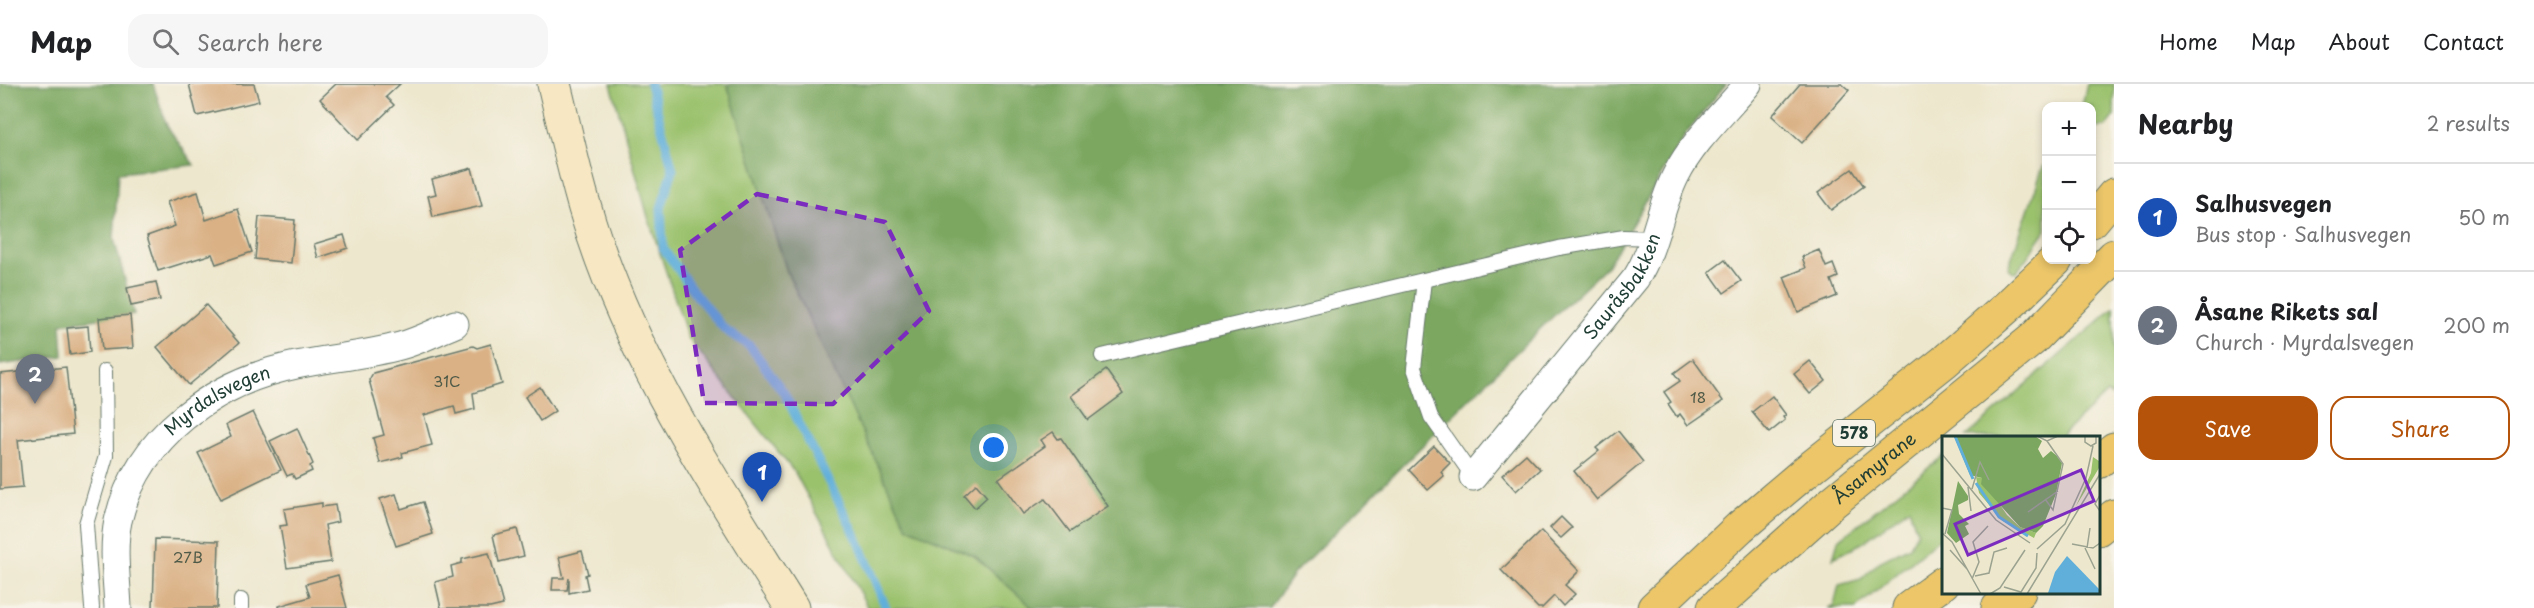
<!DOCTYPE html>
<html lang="en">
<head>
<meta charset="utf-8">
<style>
  body { margin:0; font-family:"Playpen Sans",sans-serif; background:#f6f6f6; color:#202124 }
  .controls { position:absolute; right:18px; top:18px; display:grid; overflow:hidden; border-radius:12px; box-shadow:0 3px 9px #0003 }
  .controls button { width:54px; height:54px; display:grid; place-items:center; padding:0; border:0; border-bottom:2px solid #e0e0e0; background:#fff; color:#202124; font:30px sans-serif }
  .you { position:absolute; left:994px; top:364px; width:21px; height:21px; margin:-15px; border:4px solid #fff; border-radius:50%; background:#1a73e8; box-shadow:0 0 0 9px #1a73e833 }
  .badge { display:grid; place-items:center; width:39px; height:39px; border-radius:50%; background:#b45309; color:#fff; font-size:20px; font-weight:700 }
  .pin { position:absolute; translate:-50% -50px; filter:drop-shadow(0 2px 3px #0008) }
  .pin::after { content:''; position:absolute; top:32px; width:21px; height:18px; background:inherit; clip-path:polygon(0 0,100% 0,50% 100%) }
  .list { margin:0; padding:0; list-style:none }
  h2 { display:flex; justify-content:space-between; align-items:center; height:78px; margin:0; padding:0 24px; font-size:26px }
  h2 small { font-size:20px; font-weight:400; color:#757577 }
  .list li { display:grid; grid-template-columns:39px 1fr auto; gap:18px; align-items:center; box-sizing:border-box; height:108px; padding:0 24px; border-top:2px solid #e0e0e0 }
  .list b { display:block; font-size:22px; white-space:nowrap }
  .list p { margin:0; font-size:20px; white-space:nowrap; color:#757577 }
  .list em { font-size:20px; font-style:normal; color:#757577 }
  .actions { display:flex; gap:12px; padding:18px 24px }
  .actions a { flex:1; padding:14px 0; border:2px solid #b45309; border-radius:18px; text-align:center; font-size:21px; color:#b45309 }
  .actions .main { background:#b45309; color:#fff }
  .icon { flex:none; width:33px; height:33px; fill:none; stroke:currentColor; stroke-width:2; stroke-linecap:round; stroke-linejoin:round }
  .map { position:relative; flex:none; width:2114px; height:524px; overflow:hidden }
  header { display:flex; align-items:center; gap:36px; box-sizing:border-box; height:84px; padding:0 30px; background:#fff; border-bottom:2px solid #e0e0e0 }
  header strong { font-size:28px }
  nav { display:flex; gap:33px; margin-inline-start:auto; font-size:21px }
  .search { width:420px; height:54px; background:#f6f6f6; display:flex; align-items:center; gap:15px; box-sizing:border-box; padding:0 21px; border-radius:18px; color:#757577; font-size:22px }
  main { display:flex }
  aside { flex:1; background:#fff }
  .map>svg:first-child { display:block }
</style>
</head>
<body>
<header>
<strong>Map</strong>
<div class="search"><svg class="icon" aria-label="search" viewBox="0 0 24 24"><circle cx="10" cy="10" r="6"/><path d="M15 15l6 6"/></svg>Search here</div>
<nav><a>Home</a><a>Map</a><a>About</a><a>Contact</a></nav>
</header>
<main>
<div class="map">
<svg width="2114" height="524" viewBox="0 0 2114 524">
  <rect width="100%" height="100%" fill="#f7f3e8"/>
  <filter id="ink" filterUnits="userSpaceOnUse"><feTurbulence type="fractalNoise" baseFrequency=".0167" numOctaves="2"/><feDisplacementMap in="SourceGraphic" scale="12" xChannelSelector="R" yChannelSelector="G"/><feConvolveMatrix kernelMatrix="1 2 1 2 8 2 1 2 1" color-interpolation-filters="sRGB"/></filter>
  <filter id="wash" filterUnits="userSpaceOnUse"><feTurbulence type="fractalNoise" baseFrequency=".008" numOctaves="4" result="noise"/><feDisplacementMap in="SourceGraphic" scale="24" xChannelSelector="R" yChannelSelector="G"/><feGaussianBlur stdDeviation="1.35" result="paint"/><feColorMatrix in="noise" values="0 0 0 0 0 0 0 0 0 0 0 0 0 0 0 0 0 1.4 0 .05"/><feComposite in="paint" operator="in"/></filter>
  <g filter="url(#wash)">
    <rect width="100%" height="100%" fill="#ede7cd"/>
    <g fill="#9ac16c" stroke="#5c7f50" stroke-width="1.5">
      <path d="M611 0H727L787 188 907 443 974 472 1033 524H868L795 389 688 254 648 133Z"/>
      <path d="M2087 0H2114V33L2106 43 2094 44 2092 41V22H2082Z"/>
      <path d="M2046 81V146L2017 188 2011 187 2008 184 2043 83Z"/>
      <path d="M2114 224V313L2107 309 2060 353H1966Z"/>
      <path d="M1943 372V451L1856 524H1828L1834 521 1839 501 1861 495 1879 478 1910 462 1917 448 1909 424 1862 459 1833 474 1838 457Z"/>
    </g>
    <g fill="#7ba760" stroke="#4d724a" stroke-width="1.5">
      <path d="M0 0H153L167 42 194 81 118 89 114 155 134 230 61 240 63 272 0 281Z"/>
      <path d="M727 0H1726L1685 51 1608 181 1543 242 1294 489 1270 524H1033L975 472 907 443 787 187Z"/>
    </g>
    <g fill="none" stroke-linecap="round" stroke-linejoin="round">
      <path stroke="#60afda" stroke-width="9" d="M650 0 673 86 661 124 663 164 696 211 725 246 750 262 784 309 859 458 886 524"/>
    </g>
    <g id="blocks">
      <g fill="#dab185">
        <path d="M189 0H254L259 17 197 32Z"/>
        <path d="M336 0H400L386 13 394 21 358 56 320 15Z"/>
        <path d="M1800 0H1842L1849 6 1802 59 1772 32Z"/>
        <path d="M472 84 482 122 433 133 428 112 436 110 432 95Z"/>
        <path d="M1852 85 1864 102 1831 126 1818 109Z"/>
        <path d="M198 108 206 136 238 125 252 168 216 180 212 170 158 187 147 152 175 142 167 118Z"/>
        <path d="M259 133 295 136 291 179 255 175Z"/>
        <path d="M344 151 348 164 318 174 314 160Z"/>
        <path d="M1819 166 1826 183 1833 180 1838 193 1831 196 1837 212 1798 228 1784 193 1806 184 1802 173Z"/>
        <path d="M1725 176 1741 197 1724 209 1709 188Z"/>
        <path d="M156 198 160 216 131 222 127 204Z"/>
        <path d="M206 221 239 259 189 301 157 263Z"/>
        <path d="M130 231 133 264 102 266 99 234Z"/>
        <path d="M88 242 90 268 70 271 67 244Z"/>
        <path d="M491 260 502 300 473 309 475 325 456 330 454 322 424 331 432 361 402 369 403 373 380 379 373 354 384 351 369 296 373 289 473 262 477 264Z"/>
        <path d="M1693 275 1723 317 1688 341 1680 330 1677 333 1668 320 1671 318 1664 308 1680 297 1674 289Z"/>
        <path d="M1810 277 1826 297 1810 310 1794 290Z"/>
        <path d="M66 283 73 350 18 356 23 403 0 405V290Z"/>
        <path d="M1106 286 1123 310 1088 336 1071 312Z"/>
        <path d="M540 303 555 327 540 337 525 313Z"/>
        <path d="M1772 312 1786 331 1783 333 1785 336 1769 349 1752 328Z"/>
        <path d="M253 328 281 386 221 415 198 369 231 353 226 341Z"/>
        <path d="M297 344 313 380 310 382 312 387 295 395 292 390 287 392 270 357Z"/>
        <path d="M1618 347 1643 378 1597 416 1574 387 1599 367 1596 364Z"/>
        <path d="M1053 348 1058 355 1061 354 1108 422 1070 448 1045 415 1023 430 998 395 1045 362 1041 356Z"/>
        <path d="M1434 362 1450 379 1441 388 1444 392 1428 406 1409 386Z"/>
        <path d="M1526 370 1540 385 1516 407 1502 391Z"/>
        <path d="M976 400 987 413 975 424 964 411Z"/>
        <path d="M396 410 401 425 423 418 433 450 396 462 380 415Z"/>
        <path d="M322 419V423L335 421 338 438 325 441 331 478 287 484 280 442 287 441 284 425Z"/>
        <path d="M1561 433 1572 444 1561 454 1550 444Z"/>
        <path d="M517 445 524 472 499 478 493 451Z"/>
        <path d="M1541 447 1579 487 1565 501 1575 510 1563 522 1554 512 1542 524H1538L1501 486Z"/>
        <path d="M155 455 219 457 217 524H153Z"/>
        <path d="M582 467 588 490 585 491 588 505 569 509V494L567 506H552L553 494H564L559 473Z"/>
        <path d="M489 469 503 521 490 524H441L435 498 453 493 451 482 462 479V475Z"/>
        <path d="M338 491 347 524H279V522L310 513 306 500Z"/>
      </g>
    </g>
  </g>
  <g filter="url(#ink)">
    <use href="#blocks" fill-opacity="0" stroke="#67786a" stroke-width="1.5"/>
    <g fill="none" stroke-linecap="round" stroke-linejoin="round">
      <defs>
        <g id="service">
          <path d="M1424 196 1414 284 1431 333 1473 393"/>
          <path d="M1102 272 1559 164 1624 153 1654 154"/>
          <path d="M92 524 86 440 106 372 105 287"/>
          <path d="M241 524V516"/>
        </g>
        <g id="minor">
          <path id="s1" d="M1473 393 1636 194C1656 163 1659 124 1676 91 1693 57 1724 29 1748 0"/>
          <path id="s2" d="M118 524C117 496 112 465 118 437 138 352 214 298 296 281 331 274 366 271 400 262 419 257 437 247 455 240"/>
        </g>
        <path id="secondary" d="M554 0C564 41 573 83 585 124 627 269 713 397 792 524"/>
        <g id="primary">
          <path d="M2092 137 2114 111"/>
          <path d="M1654 524 1740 443 1804 389 1944 278 2007 223 2056 176"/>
          <path id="s3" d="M1714 524 1833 418 2033 255 2114 172"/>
        </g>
        <g id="motorway">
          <path d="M2098 378 2114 365"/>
          <path d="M2098 445 2114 432"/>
          <path d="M1909 524 1943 499"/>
          <path d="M1998 524 2019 508"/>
        </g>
      </defs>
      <use href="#service" stroke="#67786a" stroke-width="16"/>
      <use href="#minor" stroke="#67786a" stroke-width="29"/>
      <use href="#secondary" stroke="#67786a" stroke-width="35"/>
      <use href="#primary" stroke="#67786a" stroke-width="35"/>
      <use href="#motorway" stroke="#67786a" stroke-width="35"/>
      <use href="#service" stroke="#fff" stroke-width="14"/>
      <use href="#minor" stroke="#fff" stroke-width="27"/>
      <use href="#secondary" stroke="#f7e8c3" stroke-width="33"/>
      <use href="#primary" stroke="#ecc669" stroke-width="33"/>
      <use href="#motorway" stroke="#ecc669" stroke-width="33"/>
    </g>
  </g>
  <path fill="#7b2cbf" fill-opacity="0.2" stroke="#7b2cbf" stroke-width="4.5" stroke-dasharray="12 8" stroke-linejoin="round" d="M757 110 885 138 929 227 833 320 704 319 680 166Z"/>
  <g text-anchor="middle" stroke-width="5" stroke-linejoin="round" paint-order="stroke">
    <g font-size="15" fill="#4e5a48">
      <text x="447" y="303">31C</text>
      <text x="1698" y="319">18</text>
      <text x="188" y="479">27B</text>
    </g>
    <rect fill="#f7f3e8" stroke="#60746a" stroke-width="1.5" x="1833" y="336" width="42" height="26" rx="4.5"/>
    <g font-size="16" font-weight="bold" fill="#1f3d34">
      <text x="1854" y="355">578</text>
    </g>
    <g font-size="18" fill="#1f3d34" stroke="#f7f3e8">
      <text dy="6" stroke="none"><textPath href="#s1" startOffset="243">Sauråsbakken</textPath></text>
      <text dy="6" stroke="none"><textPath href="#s2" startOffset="250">Myrdalsvegen</textPath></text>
      <text dy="6" stroke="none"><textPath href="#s3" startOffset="213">Åsamyrane</textPath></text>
    </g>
  </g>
  <g transform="translate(1942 352)">
    <rect width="158" height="158" fill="#ede7cd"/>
    <path d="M151 21 157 25V32L134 70 149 37ZM34 41 40 42 65 79 78 91 94 97 92 102 61 85 37 57Z" fill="#9ac16c"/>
    <path d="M12 0H93L100 5 96 13 101 22 109 15 115 20 120 27 114 58 101 90 94 97 78 91 39 48 40 42 28 39ZM16 45 26 60V64L16 69 17 78 27 88 23 90 27 98 14 107 5 97Z" fill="#7ba760"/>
    <path d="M125 120 157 153V157H106L113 136Z" fill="#60afda"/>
    <path fill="none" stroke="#60afda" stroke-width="3" d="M13 0 31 43M34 47 57 81 86 100"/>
    <path fill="none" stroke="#9ba390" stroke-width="1.5" d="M95 0 105 5 116 0M143 0V6L149 10 154 7V0M0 18 54 84 88 107M26 51 29 75M30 53 38 26 47 44M158 59 153 68 158 75M103 63 111 74 121 28 105 5M0 72 10 74 3 98M86 76 116 55M0 97 10 106 39 158M130 108 151 112 158 107M143 112 153 133M145 112 148 92M95 113 123 88 144 42 151 10M8 114 25 133M33 140 47 137 52 116 65 112M30 143 37 126 31 106 46 90M62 151 79 156 94 132 95 117M48 158 58 152 83 114M85 158 158 38"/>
    <path fill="#7b2cbf" fill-opacity="0.15" stroke="#7b2cbf" stroke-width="3" d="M139 34 152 65 26 119 13 88Z"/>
    <rect width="158" height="158" fill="none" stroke="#1f3d34" stroke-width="3"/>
  </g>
</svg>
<div class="controls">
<button>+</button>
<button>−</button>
<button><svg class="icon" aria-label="locate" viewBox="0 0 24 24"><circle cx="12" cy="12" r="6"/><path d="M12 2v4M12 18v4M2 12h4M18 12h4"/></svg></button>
</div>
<div class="you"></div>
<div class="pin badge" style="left:762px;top:418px;background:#1a4fb4">1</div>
<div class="pin badge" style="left:35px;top:320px;background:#6b7280">2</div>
</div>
<aside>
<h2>Nearby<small>2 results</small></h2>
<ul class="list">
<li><span class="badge" style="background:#1a4fb4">1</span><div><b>Salhusvegen</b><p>Bus stop · Salhusvegen</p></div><em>50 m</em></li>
<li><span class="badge" style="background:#6b7280">2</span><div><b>Åsane Rikets sal</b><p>Church · Myrdalsvegen</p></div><em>200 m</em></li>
</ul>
<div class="actions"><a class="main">Save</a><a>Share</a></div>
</aside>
</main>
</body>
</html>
